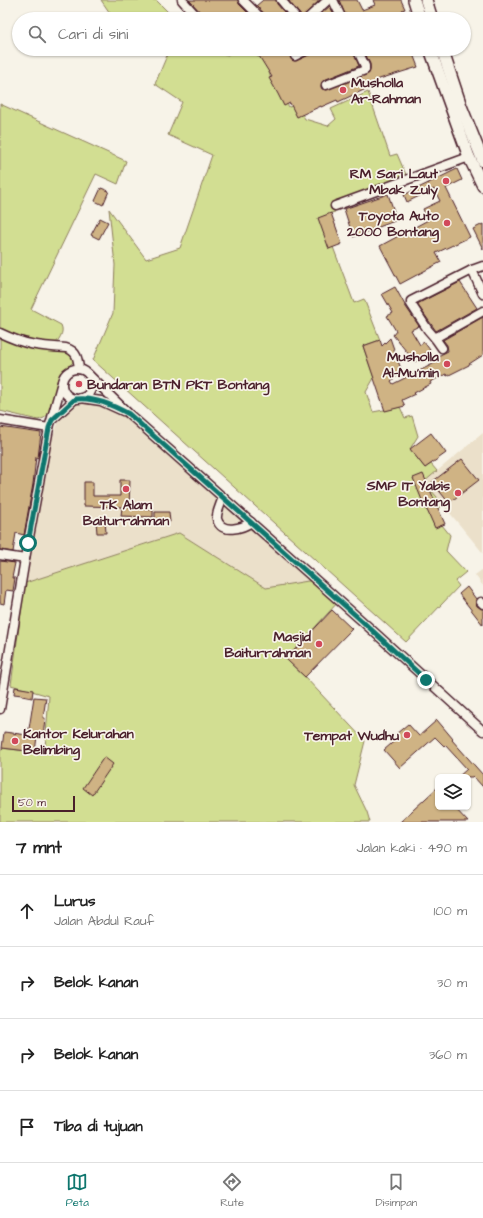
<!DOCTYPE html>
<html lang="id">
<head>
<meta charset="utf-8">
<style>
  body { margin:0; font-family:"Architects Daughter",sans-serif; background:#f2f2f2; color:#222 }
  .controls { position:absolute; right:12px; bottom:12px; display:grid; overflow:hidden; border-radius:6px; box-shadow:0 1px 3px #0004 }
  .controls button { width:36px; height:36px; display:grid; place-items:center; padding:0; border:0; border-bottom:1px solid #e0e0e0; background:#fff; color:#222; font:20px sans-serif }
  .scale { position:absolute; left:12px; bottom:10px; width:63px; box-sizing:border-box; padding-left:4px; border:2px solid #4a1f2b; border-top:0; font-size:11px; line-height:14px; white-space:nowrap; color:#4a1f2b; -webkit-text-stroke:3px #f7f3e8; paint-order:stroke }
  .stop { position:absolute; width:12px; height:12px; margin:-9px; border:3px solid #0f766e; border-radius:50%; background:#fff }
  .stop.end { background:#0f766e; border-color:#fff; box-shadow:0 1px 4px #0008 }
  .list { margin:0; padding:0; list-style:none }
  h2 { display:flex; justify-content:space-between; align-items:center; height:52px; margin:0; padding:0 16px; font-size:17px }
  h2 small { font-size:13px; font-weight:400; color:#767676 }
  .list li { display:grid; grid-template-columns:26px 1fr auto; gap:12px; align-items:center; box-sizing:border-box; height:72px; padding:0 16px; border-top:1px solid #e0e0e0 }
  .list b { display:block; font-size:15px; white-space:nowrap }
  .list p { margin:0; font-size:13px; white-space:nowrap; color:#767676 }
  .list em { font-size:13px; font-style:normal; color:#767676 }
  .icon { flex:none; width:22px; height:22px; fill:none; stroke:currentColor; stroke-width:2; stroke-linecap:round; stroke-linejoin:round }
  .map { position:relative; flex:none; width:483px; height:822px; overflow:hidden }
  .search { position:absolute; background:#fff; box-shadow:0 1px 3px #0004; left:12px; right:12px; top:12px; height:44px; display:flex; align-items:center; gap:10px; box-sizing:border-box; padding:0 14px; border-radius:22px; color:#767676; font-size:15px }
  .sheet { height:340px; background:#fff }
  nav { display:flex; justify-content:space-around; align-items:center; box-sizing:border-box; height:56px; border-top:1px solid #e0e0e0; background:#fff; font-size:11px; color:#767676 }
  nav a { display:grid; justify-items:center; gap:2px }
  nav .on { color:#0f766e }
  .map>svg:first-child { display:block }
</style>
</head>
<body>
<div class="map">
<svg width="483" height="822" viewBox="0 0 483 822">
  <rect width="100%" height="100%" fill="#f7f3e8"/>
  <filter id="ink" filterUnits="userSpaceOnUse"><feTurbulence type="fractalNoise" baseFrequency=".025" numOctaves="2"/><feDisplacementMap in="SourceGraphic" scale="8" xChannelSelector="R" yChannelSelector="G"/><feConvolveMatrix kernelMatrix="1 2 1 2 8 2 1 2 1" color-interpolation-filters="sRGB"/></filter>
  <g filter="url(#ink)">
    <g fill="#ebe0ca">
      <path d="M89 399 124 414 314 580 266 588 179 533 25 583 51 441 60 418 77 403Z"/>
      <path d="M483 433V553L424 482Z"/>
      <path d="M483 569V586L475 575Z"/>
    </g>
    <g fill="#d2de92" stroke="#8e7e5e">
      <path d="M101 0H156L175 19H114Z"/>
      <path d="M161 49H214L216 52 228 55 234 49H257L266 60 270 76 289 107 297 105 305 119 328 126 336 119 331 109 368 92 390 156 397 154 407 177 332 205 335 212 331 213 333 247 354 303 364 299 380 340 363 346 374 378 366 392 373 412 400 407 405 418 412 416 418 436 410 449 425 468 431 464 437 471 424 482 443 504 434 515 450 535 446 551 466 572 455 581 459 586 406 642 93 360 113 313 115 265 109 209 146 259 180 248 212 155 168 135 182 102 155 84 168 53Z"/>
      <path d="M0 104 126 161 118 184 96 174 31 309 61 325C65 333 58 340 54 346L66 348 78 358 62 372 49 414 44 418 38 420 0 411Z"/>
      <path d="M179 533 266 588 314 580 339 601 286 659 305 677 365 741 354 785 367 812 370 822H0V751L2 748 35 752 45 748 49 696 11 685 25 583Z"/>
    </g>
    <g fill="#cfb384" stroke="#4a1f2b">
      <path d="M189 0H238L239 4 254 19H204L203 15Z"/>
      <path d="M263 0H276L277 4 290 19H266L265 14 256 6Z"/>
      <path d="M288 0H320L302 17Z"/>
      <path d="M339 0H357L362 10 375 5 373 0H401L405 9 402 10 405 19H347Z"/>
      <path d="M330 6 336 19H315Z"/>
      <path d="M252 49H297L292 51 290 55 292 60 295 61 311 54 314 49H352L359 66 324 80 322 82 321 87 322 89 326 90 369 73 370 70V64L363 49H411L418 67 376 80 378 84 365 88 366 89 338 102 337 100 321 107V106L297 117 290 103 284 106 278 94 269 78 272 77 259 56 258 57Z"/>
      <path d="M457 169 462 180 446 188 470 237 436 253 441 262 400 284 380 246 428 220 423 209 440 201 434 189 407 202 404 195Z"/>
      <path d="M101 188 109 191 103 205 95 201Z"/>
      <path d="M388 194 397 220 353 237 344 209Z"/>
      <path d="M331 213 342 244 329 249 318 218Z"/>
      <path d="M100 218 108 222 99 239 91 235Z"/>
      <path d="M483 224V249L473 229Z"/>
      <path d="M460 282 477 308 436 331 417 304Z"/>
      <path d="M395 287 406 307 419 326 411 330 420 345 424 342 430 350 415 362 393 335 396 331 387 316 393 313 382 294Z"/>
      <path d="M483 317V355L469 364V365L447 376 446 374 430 382 431 384 414 393 415 394 402 400 405 406 385 411 363 346 380 340 382 346 390 338 402 372 391 381 393 384 439 361 436 357 448 351 447 345 443 340Z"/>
      <path d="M0 427 41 433 38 458 36 457 33 484 24 535 16 533 13 552 0 550Z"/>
      <path d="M431 433 446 453 425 468 410 449Z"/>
      <path d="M462 459 479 480 449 503 432 482Z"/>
      <path d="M423 474 445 524 435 528 427 510H426L413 478Z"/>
      <path d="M120 480H130L129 508 153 509V517L121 516 122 507 84 506V482H93V496H120Z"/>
      <path d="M155 512H169L170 522H155Z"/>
      <path d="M105 520 106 533H97L96 521Z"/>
      <path d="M0 561 15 563 12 578H15L13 591 6 590 4 604 0 603Z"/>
      <path d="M467 587 476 599V603L477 606 483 609V625L459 594Z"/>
      <path d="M332 610 352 629 305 677 286 659Z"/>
      <path d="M15 687 33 690 32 698 22 696V695L14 694Z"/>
      <path d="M34 697 46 698 43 718H45L43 737 37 736 35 752 2 748 4 732 28 735Z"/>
      <path d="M437 720 453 739 452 740 483 775V787L473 776 472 777H458L467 769 445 745 444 746 435 737 400 768 384 750 398 738 396 734 408 724 419 736Z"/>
      <path d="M104 757 113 764 92 795 83 788Z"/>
      <path d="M438 787V807H454L468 822H400Z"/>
    </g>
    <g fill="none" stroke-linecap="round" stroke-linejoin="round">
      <defs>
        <g id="minor">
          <path d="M182 0 199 19"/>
          <path d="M243 0 261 18"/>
          <path d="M281 0 297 19"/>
          <path d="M333 0 342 19"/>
          <path d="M307 19 328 0"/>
          <path d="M295 56 309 49"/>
          <path d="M326 85 365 70V66L357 49"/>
          <path d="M335 206 469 157"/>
          <path d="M483 266 472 270 483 294"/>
          <path d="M0 333C25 345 38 346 66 348 77 351 78 359 79 369"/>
          <path d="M435 338 428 330 411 304V301L472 270"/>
          <path d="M442 348 435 338 483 311"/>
          <circle cx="77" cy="384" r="15"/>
          <path d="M89 375 129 414 362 621 483 731"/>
          <path d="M81 398 101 401 123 411"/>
          <path d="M0 420 49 428"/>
          <path d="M52 420 75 399"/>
          <path d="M223 497C221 504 216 512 217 519 221 535 243 528 251 522"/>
          <path d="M0 555 25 559"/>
          <path d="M481 602 483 604"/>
          <path d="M0 709 25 559 49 428 62 382"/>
        </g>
        <g id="secondary">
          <path d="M414 0 420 19"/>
          <path d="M426 0 432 19"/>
          <path d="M430 49 469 157 483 186"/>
          <path d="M442 49 461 106 483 161"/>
        </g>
      </defs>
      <use href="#minor" stroke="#4a1f2b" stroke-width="11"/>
      <use href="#secondary" stroke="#4a1f2b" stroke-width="14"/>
      <use href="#minor" stroke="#f7f3e8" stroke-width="8"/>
      <use href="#secondary" stroke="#f7f3e8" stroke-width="11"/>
    </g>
  </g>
  <g fill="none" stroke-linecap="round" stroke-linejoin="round" filter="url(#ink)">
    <path stroke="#0f766e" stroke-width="5" d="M28 543 49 428 52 420 75 399C95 397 112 405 129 414L362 621 426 680"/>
  </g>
  <g fill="#d1495b" stroke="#f7f3e8" stroke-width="1.5">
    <circle cx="343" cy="90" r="4"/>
    <circle cx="446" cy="181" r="4"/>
    <circle cx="447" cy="223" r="4"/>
    <circle cx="447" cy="364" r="4"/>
    <circle cx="79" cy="384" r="4"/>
    <circle cx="126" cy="489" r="4"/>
    <circle cx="458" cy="493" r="4"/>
    <circle cx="319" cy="644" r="4"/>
    <circle cx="407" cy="735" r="4"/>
    <circle cx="15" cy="741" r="4"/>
  </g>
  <g text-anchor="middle" stroke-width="3.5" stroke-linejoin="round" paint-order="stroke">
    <g font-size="14" font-weight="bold" fill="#4a1f2b" stroke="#f7f3e8" text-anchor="end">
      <text x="351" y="87" text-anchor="start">Musholla<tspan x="351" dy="16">Ar-Rahman</tspan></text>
      <text x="438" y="178">RM Sari Laut<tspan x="438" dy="16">Mbak Zuly</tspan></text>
      <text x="439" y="220">Toyota Auto<tspan x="439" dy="16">2000 Bontang</tspan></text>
      <text x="439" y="361">Musholla<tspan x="439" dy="16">Al-Mu'min</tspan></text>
      <text x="87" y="389" text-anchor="start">Bundaran BTN PKT Bontang</text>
      <text x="450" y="490">SMP IT Yabis<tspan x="450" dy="16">Bontang</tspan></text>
      <text x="126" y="509" text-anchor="middle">TK Alam<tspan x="126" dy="16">Baiturrahman</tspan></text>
      <text x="311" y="641">Masjid<tspan x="311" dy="16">Baiturrahman</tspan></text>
      <text x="23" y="738" text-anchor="start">Kantor Kelurahan<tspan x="23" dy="16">Belimbing</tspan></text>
      <text x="399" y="740">Tempat Wudhu</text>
    </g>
  </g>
</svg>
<div class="controls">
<button><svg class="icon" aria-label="layers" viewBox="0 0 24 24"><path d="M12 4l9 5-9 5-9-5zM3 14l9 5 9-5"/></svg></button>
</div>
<div class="scale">50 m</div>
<div class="stop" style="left:28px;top:543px"></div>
<div class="stop end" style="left:426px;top:680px"></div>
<div class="search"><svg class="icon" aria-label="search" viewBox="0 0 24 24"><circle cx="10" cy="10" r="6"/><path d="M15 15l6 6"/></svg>Cari di sini</div>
</div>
<section class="sheet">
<h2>7 mnt<small>Jalan kaki · 490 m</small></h2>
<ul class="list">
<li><svg class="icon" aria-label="ahead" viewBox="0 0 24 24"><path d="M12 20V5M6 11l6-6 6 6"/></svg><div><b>Lurus</b><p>Jalan Abdul Rauf</p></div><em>100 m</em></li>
<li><svg class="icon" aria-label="right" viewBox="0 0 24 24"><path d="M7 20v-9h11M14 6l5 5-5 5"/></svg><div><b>Belok kanan</b></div><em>30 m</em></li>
<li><svg class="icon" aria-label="right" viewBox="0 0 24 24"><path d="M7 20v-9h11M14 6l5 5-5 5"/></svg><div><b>Belok kanan</b></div><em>360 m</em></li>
<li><svg class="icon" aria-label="arrive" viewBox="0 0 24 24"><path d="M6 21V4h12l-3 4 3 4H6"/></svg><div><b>Tiba di tujuan</b></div></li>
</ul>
</section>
<nav>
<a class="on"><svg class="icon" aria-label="map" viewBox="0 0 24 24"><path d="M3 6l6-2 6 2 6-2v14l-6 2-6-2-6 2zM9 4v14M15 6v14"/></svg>Peta</a>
<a><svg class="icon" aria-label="directions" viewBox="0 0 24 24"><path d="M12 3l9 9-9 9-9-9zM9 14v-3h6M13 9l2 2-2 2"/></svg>Rute</a>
<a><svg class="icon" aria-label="saved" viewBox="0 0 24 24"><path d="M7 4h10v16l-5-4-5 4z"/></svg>Disimpan</a>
</nav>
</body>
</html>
